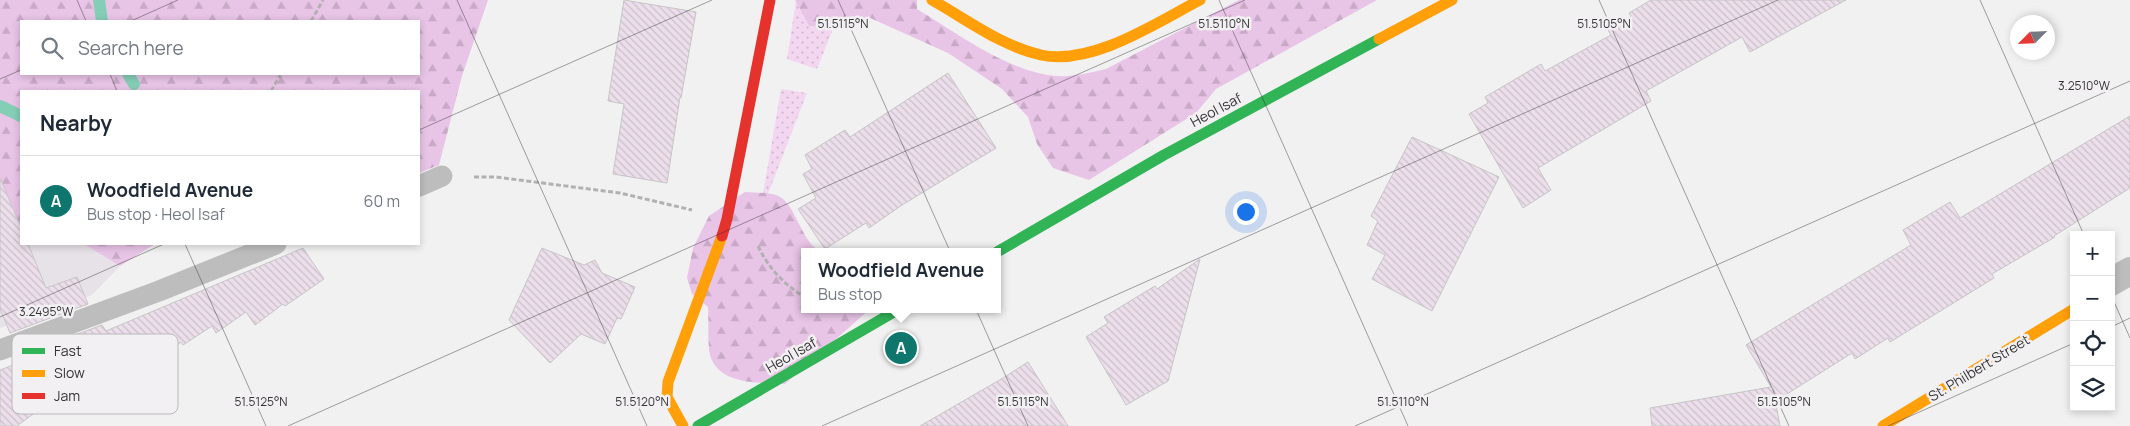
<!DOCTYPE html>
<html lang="en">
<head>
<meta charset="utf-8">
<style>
  body { margin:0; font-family:Manrope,sans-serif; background:#f6f6f7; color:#1f2937 }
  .controls { position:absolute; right:15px; bottom:15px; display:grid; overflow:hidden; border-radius:0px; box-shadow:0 2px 8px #0003 }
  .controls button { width:45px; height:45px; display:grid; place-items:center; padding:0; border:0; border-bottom:1px solid #e0e1e3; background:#fff; color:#1f2937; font:25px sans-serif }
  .compass { position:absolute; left:2010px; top:15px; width:45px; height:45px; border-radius:50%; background:#fff; box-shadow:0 2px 8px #0003; rotate:246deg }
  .you { position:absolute; left:1245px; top:211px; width:18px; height:18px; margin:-12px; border:4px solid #fff; border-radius:50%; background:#1a73e8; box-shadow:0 0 0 8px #1a73e833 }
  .badge { display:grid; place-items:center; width:32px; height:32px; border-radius:50%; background:#0f766e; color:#fff; font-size:16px; font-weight:700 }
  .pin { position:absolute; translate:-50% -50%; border:2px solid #fff; box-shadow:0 1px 5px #0006 }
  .popup { position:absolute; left:801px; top:248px; width:200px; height:65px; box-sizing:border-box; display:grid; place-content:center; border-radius:0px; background:#fff; filter:drop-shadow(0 1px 4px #0005); font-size:16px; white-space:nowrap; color:#747a83 }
  .popup b { font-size:19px; color:#1f2937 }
  .popup::after { content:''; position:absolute; left:50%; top:100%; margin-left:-10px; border:10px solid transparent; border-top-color:#fff }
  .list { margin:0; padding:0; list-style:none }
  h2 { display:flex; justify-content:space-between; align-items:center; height:65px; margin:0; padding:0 20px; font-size:21px }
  h2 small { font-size:16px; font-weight:400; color:#747a83 }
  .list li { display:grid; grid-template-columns:32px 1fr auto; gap:15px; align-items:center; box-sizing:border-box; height:90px; padding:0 20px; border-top:1px solid #e0e1e3 }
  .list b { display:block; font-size:19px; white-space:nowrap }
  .list p { margin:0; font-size:16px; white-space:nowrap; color:#747a83 }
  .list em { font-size:16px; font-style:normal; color:#747a83 }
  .icon { flex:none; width:28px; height:28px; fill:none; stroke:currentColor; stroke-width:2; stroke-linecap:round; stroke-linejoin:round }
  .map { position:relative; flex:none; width:2130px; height:426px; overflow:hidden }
  .search { position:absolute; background:#fff; box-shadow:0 2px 8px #0003; left:20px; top:20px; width:400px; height:55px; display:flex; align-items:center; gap:12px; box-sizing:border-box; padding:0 18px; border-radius:0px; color:#747a83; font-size:19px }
  .panel { position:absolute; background:#fff; box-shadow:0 2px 8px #0003; left:20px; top:90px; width:400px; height:155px; border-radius:0px }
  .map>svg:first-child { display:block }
</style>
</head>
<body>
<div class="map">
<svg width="2130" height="426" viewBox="0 0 2130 426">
  <defs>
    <pattern id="grass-dots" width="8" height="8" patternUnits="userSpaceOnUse" patternTransform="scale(1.25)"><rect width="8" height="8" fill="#f3d6f0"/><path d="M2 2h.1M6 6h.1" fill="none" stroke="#d1b8ce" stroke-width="1.8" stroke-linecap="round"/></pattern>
    <pattern id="forest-firs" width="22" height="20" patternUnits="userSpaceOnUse" patternTransform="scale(1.25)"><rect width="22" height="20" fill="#e8c4e6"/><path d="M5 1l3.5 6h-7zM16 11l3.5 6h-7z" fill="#c8a9c6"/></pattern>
    <pattern id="building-back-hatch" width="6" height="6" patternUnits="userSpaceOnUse" patternTransform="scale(1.25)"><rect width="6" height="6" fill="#ecdfeb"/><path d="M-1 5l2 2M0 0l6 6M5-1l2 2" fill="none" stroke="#cbc0ca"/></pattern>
  </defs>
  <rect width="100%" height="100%" fill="#f2f1f2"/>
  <path fill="#e7e2e7" d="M21 229V244H84L120 266 92 295 0 328V230Z"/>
  <g fill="url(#grass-dots)">
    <path d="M796 1 809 26 833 29 817 69 787 59Z"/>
    <path d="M781 89 807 93 768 194H763Z"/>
  </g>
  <g fill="url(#forest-firs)" fill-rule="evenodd">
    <path d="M0 0H488L462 76 439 165 419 173V91H21V229L0 230ZM21 21H419V74H21Z"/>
    <path d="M795 0H917V9C957 33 1008 72 1056 76 1073 77 1089 73 1106 69L1239 0H1377L1216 89 1196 113 1089 180 1053 168 1037 144 1028 117 1002 89 948 53 868 17 839 29 809 26Z"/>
    <path d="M745 192C755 193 767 192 776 195 796 201 800 243 822 252H805V309H870L785 384C760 382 719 386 710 355 707 340 709 322 708 307L692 294 687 278 693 248 709 216Z"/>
    <path d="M84 244H155L120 266Z"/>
  </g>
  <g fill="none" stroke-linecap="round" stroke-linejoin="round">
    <g stroke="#85ceb6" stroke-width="12">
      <path d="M99 0 102 21"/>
      <path d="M128 74 134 84"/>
      <path d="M0 106 21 116"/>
    </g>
  </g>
  <g fill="url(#building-back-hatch)" stroke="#c6c5c6">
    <path d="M624 0 696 12 681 98 680 97 667 183 613 174 624 104 608 101Z"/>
    <path d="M1651 0H1846L1750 52 1742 37 1646 91 1651 101 1538 168 1551 190 1523 208 1469 114 1488 103 1485 97 1541 64 1545 71 1611 35 1608 30 1631 16 1629 13Z"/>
    <path d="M948 73 996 148 902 205 869 228 866 223 825 249 798 209 816 198 803 174 812 169 805 155 845 130 850 137Z"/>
    <path d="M2130 116V188L2054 236 2055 237 1992 274 1994 278 1890 342 1888 338 1855 359 1852 353 1779 399 1773 389 1780 426H1652L1650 408 1771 387 1746 345 1911 245 1903 230 1950 202 1960 218Z"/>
    <path d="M1412 137 1499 177 1432 311 1372 279 1385 255 1367 245 1378 221 1371 216Z"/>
    <path d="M0 178 21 227V244H28L46 288 77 277 88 304 10 333 0 309Z"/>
    <path d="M303 248 324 279 285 306 283 304 255 325 246 312 216 333 212 326 183 345 181 342 145 370 134 355 100 381 94 373 67 394 64 391 17 426H0V370L21 362 19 356 102 325 106 331Z"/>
    <path d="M542 248 584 265 595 260 602 273 635 287 621 319 617 318 605 344 581 334 550 363 509 320Z"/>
    <path d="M1200 259 1168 381 1126 405 1086 337 1108 323 1104 317 1155 286 1157 289Z"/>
    <path d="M1028 362 1068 426H920L1003 378Z"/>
  </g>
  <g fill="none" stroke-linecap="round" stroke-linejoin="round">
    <g stroke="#b2b1b2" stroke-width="3" stroke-dasharray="5 2.5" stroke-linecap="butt">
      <path d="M311 21 323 0"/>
      <path d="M271 91 281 74"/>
      <path d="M474 177H496L620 193 692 210"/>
      <path d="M758 246C768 267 784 285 805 297"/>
    </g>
    <g stroke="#bebdbe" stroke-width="21">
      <path d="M419 186 442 176"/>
      <path d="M0 350 159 291 276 244"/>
    </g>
    <path stroke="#bebdbe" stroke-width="28" d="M2111 282 2130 271"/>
    <g stroke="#30b455" stroke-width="11">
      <path d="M997 252 1164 155 1379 39"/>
      <path d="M698 426 899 309"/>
    </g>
    <g stroke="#ff9f0a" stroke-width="11">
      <path d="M932 0C966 19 1001 46 1041 55 1092 66 1156 23 1200 0"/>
      <path d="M1379 39 1452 0"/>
      <path d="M683 426 667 397 668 382 722 236"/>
      <path d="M1883 426 2074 309"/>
    </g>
    <path stroke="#e5322d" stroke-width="11" d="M722 236 727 219 770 0"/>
  </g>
  <path fill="none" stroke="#353435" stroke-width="1" stroke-opacity="0.45" d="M77 0 86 21M457 0 647 426M838 0 1028 426M1219 0 1408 426M1599 0 1789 426M1980 0 2084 235M131 21 178 0M110 74 117 91M0 79 21 70M419 130 712 0M185 244 266 426M2111 295 2130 338M0 317 164 244M2111 327 2130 318M288 426 1245 0M822 426 1778 0M1355 426 2130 81M1888 426 2074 343"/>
  <g text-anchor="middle" stroke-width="5" stroke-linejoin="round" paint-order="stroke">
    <g font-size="14" fill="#353435" stroke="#f3f0f3">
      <text transform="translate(1216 110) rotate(-28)" y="5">Heol Isaf</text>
      <text transform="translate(791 355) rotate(-30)" y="5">Heol Isaf</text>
      <text transform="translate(1979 368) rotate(-31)" y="5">St. Philbert Street</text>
    </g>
  </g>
  <rect x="12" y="334" width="166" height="80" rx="8" fill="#f3f0f3" stroke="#bab8ba" stroke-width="1"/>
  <rect x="22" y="348" width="23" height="6" fill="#30b455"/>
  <rect x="22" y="370" width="23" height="7" fill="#ff9f0a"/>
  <rect x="22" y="393" width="23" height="6" fill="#e5322d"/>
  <g font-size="14" fill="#353435">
    <text x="54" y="356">Fast</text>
    <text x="54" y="378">Slow</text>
    <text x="54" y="401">Jam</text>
  </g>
  <g font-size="12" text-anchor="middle" fill="#353435" stroke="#f3f0f3" stroke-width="5" stroke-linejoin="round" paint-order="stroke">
    <text x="843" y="28">51.5115°N</text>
    <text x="1224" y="28">51.5110°N</text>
    <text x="1604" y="28">51.5105°N</text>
    <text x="2084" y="90">3.2510°W</text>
    <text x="46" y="316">3.2495°W</text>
    <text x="261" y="406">51.5125°N</text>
    <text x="642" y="406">51.5120°N</text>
    <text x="1023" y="406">51.5115°N</text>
    <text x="1403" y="406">51.5110°N</text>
    <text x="1784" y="406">51.5105°N</text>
  </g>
</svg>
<div class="controls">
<button>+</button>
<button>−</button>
<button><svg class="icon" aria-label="locate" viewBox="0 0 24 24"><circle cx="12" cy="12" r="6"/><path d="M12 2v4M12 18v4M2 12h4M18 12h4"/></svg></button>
<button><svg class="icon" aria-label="layers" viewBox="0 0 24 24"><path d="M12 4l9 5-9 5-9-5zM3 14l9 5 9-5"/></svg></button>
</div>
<svg class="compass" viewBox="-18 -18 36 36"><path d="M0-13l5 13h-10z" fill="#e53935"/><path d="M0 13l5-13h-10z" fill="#747a83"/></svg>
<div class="you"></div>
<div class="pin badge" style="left:901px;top:348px">A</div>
<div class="popup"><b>Woodfield Avenue</b>Bus stop</div>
<div class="search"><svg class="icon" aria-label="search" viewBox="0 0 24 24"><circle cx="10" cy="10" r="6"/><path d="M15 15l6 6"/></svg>Search here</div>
<section class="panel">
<h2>Nearby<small></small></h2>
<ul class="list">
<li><span class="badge">A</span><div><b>Woodfield Avenue</b><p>Bus stop · Heol Isaf</p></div><em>60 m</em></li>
</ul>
</section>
</div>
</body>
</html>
